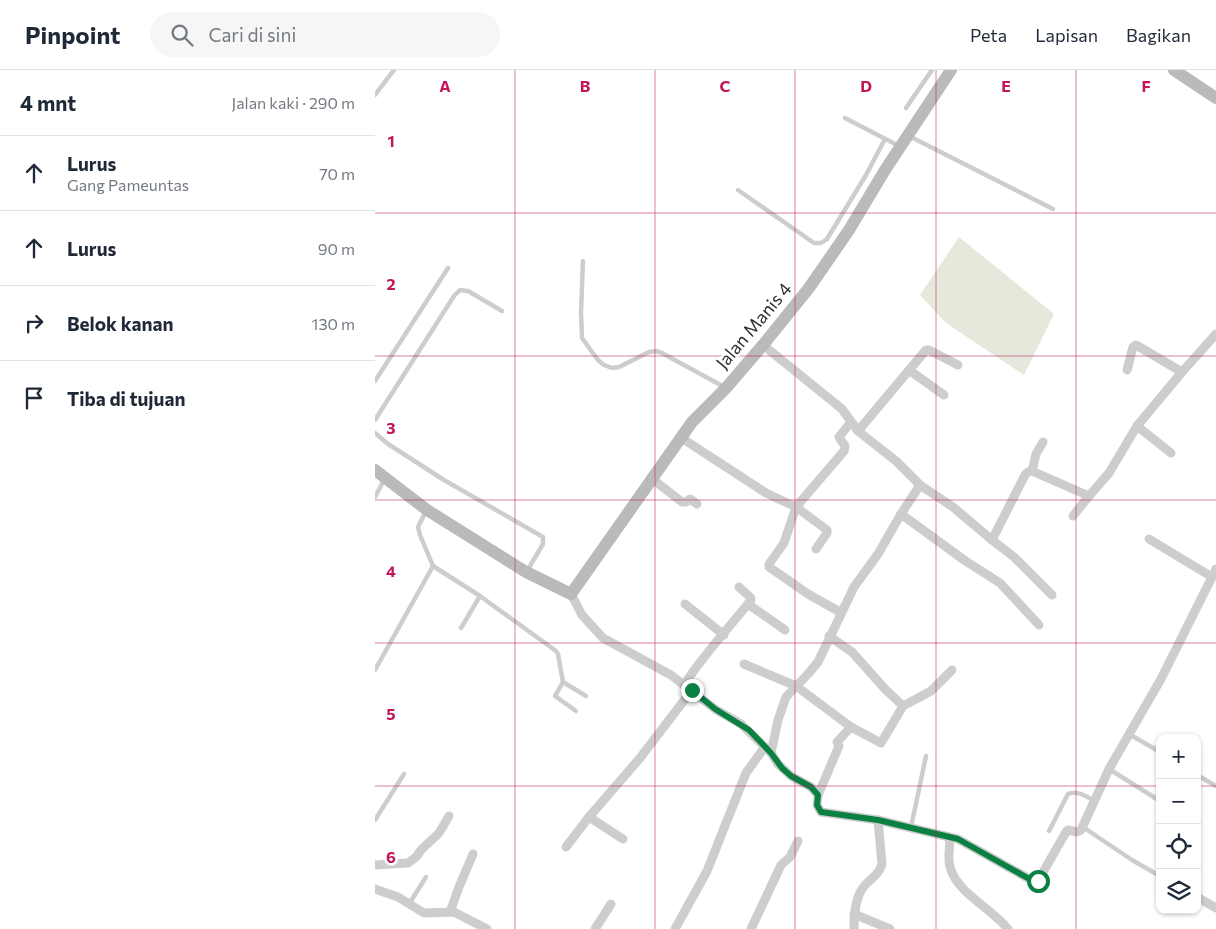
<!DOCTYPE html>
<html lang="id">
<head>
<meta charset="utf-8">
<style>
  body { margin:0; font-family:Commissioner,sans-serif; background:#f6f6f7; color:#1f2937 }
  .controls { position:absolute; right:15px; bottom:15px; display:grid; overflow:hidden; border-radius:10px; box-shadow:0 1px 4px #0004 }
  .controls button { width:45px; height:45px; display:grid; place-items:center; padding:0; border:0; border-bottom:1px solid #e0e1e3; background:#fff; color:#1f2937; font:25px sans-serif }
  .stop { position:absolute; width:15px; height:15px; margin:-11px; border:4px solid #0b8043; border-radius:50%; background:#fff }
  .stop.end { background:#0b8043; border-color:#fff; box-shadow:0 1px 5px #0008 }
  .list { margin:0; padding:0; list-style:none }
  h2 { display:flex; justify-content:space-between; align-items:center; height:65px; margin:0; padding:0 20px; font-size:21px }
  h2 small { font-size:16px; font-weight:400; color:#747a83 }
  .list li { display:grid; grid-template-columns:32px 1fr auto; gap:15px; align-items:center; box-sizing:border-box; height:75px; padding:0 20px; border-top:1px solid #e0e1e3 }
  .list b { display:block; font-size:19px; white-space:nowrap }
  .list p { margin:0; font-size:16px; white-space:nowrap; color:#747a83 }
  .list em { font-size:16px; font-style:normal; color:#747a83 }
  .icon { flex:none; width:28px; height:28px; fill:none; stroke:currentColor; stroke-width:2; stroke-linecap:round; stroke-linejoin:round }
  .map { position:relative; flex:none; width:841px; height:859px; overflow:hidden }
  header { display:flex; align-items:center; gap:30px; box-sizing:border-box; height:70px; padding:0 25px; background:#fff; border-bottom:1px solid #e0e1e3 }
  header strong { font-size:24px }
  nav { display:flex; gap:28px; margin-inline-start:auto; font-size:18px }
  .search { width:350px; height:45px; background:#f6f6f7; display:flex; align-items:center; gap:12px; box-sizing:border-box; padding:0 18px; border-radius:28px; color:#747a83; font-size:19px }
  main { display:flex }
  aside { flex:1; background:#fff }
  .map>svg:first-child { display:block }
</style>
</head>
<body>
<header>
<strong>Pinpoint</strong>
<div class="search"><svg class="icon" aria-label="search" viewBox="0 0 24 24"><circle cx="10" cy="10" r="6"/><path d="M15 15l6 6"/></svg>Cari di sini</div>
<nav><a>Peta</a><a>Lapisan</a><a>Bagikan</a></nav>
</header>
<main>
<aside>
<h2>4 mnt<small>Jalan kaki · 290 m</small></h2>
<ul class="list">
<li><svg class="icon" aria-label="ahead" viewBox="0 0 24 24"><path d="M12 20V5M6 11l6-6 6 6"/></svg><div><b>Lurus</b><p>Gang Pameuntas</p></div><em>70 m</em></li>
<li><svg class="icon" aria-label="ahead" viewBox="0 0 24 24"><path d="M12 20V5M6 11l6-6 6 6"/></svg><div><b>Lurus</b></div><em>90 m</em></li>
<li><svg class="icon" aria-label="right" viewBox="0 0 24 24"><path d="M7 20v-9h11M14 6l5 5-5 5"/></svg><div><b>Belok kanan</b></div><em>130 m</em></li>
<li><svg class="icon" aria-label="arrive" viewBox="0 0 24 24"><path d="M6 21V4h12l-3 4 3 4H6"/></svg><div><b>Tiba di tujuan</b></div></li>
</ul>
</aside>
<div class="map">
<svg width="841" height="859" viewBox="0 0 841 859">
  <rect width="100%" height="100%" fill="#fff"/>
  <path fill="#e5e9dc" d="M584 167 679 244 649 305 571 253 545 225Z"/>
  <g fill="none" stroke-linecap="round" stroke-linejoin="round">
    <g stroke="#cdcdcd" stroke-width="4.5">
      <path d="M0 25 19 0"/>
      <path d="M531 38 557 0"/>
      <path d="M470 48 524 76"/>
      <path d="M534 66 678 139"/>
      <path d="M363 120 439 173H446L452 169 491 105 510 69"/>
      <path d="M208 191 206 243 207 268 223 290 229 295 237 298 244 297 274 282 281 281 287 283 351 318"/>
      <path d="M0 311 73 198"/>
      <path d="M0 350 79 226 85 220 93 221 127 241"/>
      <path d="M0 363 13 374 69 410 168 467V474L152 501"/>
      <path d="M0 427 9 410"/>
      <path d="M51 441 43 457 45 465 58 496 105 526 181 581 183 584 188 612 211 626"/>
      <path d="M86 558 105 526"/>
      <path d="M0 600 58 496"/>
      <path d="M188 612 180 626 201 641"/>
      <path d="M754 664 785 682"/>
      <path d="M734 699 785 731"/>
      <path d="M822 705 841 716"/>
      <path d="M0 750 29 704"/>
      <path d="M536 757 551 686"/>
      <path d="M708 757 757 790 785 806"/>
      <path d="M674 761 693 724C701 720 711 726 718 730"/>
      <path d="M34 834 51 807"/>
    </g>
    <g stroke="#cdcdcd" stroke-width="9">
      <path d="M388 275 467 339 483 361 521 391 545 415 578 437 617 470 650 405 653 402 657 401 714 426 734 403 762 356 807 302"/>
      <path d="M534 300 569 325"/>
      <path d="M752 300 758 277 761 275 807 302 841 264"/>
      <path d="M762 356 796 383"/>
      <path d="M483 361 551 280H554L583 295"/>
      <path d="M305 367 391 423 421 437 452 460V463L441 479"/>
      <path d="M657 401 661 384 668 372"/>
      <path d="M276 408 307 432H311L315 429 322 434"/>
      <path d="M526 444 589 490 625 513 664 555"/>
      <path d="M698 446 714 426"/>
      <path d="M774 469 837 507"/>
      <path d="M617 470 639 487 677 525"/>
      <path d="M196 524 207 545 228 568 296 605 340 639 366 654 396 683 403 694 416 706 436 717 443 725 442 735 446 742 503 750 574 767C576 777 572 788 575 797 582 823 617 839 633 859"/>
      <path d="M310 534 349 565"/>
      <path d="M373 534 410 560"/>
      <path d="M465 542 433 524 394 497V494L409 473 421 437 469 381 470 376 464 367 476 352"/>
      <path d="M454 566 477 582 510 619 528 636"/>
      <path d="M369 594 421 616 476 657 506 673 528 636 556 621 577 600"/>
      <path d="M309 615C329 584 354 558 376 530V528L364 517"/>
      <path d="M462 672 476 657"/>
      <path d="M396 683 403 650 411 627 433 604 443 592 479 517 503 484 526 444 545 415"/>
      <path d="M443 725 464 676"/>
      <path d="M214 747 248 769"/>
      <path d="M574 767 583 769 658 811H663L691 762 693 760 702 762 706 760 734 699 786 609 841 499"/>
      <path d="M191 777 214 747 265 688 317 620"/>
      <path d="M0 795 33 793 41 787 47 779 64 763 74 746"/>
      <path d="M0 819 23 827 49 843 79 842 112 859"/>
      <path d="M822 827 841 838"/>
      <path d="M75 842 84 817 98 784"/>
      <path d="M479 844 515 859"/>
      <path d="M220 859 236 834"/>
      <path d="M300 859 332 801 371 703 389 678"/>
      <path d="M376 859 406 795 415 787 423 771"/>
      <path d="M479 859C479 844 480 824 492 813 499 806 504 804 507 794L503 750"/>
    </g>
    <g stroke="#bababa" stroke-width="12">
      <path d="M799 0 841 28"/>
      <path d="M0 400 52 440 151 502 196 524 317 352 351 318 388 275 434 218 474 160 510 100 576 0"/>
    </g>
  </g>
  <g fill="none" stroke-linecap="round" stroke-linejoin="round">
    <path stroke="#0b8043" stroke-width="6" d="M317 620 340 639 374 660 396 683 407 698 416 706 436 717 443 725 442 735 446 742 503 750 583 769 658 811H663"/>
  </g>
  <path fill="none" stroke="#c2185b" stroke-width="1" stroke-opacity="0.55" d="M140 0V859M280 0V859M420 0V859M561 0V859M701 0V859M0 143H841M0 286H841M0 430H841M0 573H841M0 716H785M822 716H841"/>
  <g text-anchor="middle" stroke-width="5" stroke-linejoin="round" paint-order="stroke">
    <g font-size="18" fill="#303030" stroke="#fff">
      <text transform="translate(379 256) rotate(-50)" y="6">Jalan Manis 4</text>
    </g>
  </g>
  <g font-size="16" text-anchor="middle" font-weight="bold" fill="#c2185b" stroke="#fff" stroke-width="5" stroke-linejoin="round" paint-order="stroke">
    <text x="70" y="22">A</text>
    <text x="210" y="22">B</text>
    <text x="350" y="22">C</text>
    <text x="491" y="22">D</text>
    <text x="631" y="22">E</text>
    <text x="771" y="22">F</text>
    <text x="16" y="77">1</text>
    <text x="16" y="220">2</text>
    <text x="16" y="364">3</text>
    <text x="16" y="507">4</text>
    <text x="16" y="650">5</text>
    <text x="16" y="793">6</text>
  </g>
</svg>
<div class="controls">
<button>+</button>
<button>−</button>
<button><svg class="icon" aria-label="locate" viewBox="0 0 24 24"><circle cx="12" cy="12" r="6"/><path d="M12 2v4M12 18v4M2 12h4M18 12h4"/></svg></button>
<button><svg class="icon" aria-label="layers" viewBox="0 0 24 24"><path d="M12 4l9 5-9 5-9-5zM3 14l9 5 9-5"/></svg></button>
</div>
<div class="stop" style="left:663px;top:811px"></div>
<div class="stop end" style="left:317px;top:620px"></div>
</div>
</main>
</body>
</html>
